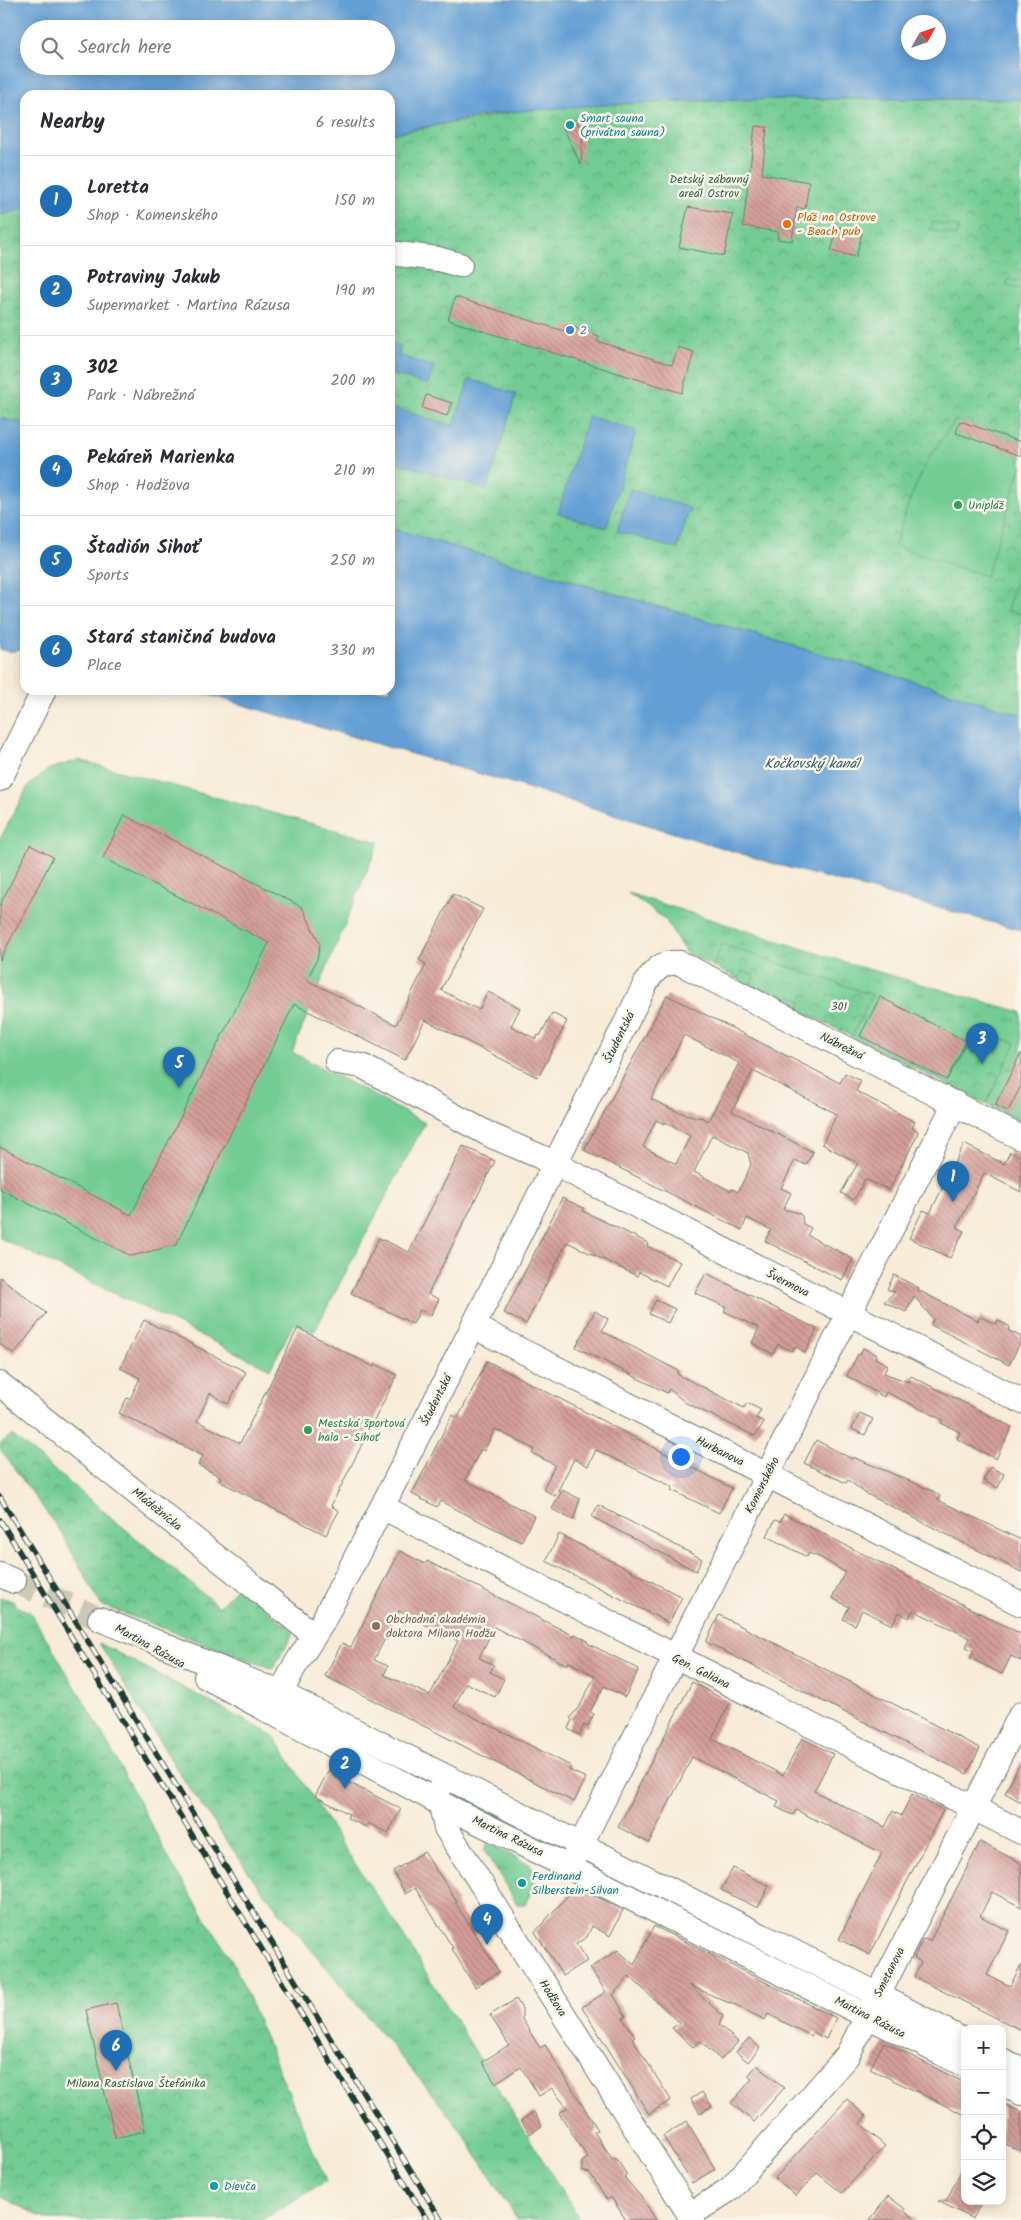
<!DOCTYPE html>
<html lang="en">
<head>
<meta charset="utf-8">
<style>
  body { margin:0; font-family:Kalam,sans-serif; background:#f2f2f3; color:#2b2b33 }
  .controls { position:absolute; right:15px; bottom:15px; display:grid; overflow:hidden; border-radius:10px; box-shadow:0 2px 12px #0003 }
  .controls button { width:45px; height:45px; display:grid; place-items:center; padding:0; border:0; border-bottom:1px solid #e1e1e2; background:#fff; color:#2b2b33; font:25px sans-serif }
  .compass { position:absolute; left:901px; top:15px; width:45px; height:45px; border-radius:50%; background:#fff; box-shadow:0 2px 12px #0003; rotate:50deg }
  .you { position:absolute; left:680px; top:1456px; width:18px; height:18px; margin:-12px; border:4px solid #fff; border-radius:50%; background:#1a73e8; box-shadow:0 0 0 8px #1a73e833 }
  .badge { display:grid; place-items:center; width:32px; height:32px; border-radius:50%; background:#1f6fb2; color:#fff; font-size:16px; font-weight:700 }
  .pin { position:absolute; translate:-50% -41px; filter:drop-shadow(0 1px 2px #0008) }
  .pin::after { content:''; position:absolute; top:26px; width:18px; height:15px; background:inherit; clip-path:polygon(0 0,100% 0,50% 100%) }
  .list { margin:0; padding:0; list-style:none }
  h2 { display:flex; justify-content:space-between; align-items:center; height:65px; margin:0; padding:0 20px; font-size:21px }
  h2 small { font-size:16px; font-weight:400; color:#7c7c81 }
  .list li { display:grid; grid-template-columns:32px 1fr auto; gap:15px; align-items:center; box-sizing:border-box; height:90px; padding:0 20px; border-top:1px solid #e1e1e2 }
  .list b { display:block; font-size:19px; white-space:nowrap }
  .list p { margin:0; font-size:16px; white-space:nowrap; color:#7c7c81 }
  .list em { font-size:16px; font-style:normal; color:#7c7c81 }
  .icon { flex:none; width:28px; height:28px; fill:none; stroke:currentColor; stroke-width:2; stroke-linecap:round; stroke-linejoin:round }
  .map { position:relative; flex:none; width:1021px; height:2220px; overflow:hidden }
  .search { position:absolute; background:#fff; box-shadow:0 2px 12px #0003; left:20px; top:20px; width:375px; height:55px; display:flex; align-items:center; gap:12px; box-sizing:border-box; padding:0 18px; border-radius:28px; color:#7c7c81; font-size:19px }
  .panel { position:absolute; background:#fff; box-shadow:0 2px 12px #0003; left:20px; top:90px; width:375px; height:605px; border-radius:15px }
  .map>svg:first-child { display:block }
</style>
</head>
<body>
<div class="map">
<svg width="1021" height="2220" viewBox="0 0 1021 2220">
  <defs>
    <pattern id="grass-tufts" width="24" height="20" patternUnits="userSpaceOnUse" patternTransform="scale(1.25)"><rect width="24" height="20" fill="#72cc93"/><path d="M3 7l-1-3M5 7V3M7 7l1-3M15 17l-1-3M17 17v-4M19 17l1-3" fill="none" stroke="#5da779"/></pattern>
    <pattern id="park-crowns" width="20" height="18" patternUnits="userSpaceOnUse" patternTransform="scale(1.25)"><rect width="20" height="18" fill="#72cc93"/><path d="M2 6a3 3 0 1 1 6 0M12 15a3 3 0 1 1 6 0" fill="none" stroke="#5da779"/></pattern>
    <pattern id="building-back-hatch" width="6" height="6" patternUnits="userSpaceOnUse" patternTransform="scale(1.25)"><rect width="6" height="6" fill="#d59e9a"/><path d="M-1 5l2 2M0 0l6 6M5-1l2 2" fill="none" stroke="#ac827e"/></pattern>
  </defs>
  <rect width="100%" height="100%" fill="#fbf7ec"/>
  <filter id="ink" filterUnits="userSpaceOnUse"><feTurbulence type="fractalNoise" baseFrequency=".02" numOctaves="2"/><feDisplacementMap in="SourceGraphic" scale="10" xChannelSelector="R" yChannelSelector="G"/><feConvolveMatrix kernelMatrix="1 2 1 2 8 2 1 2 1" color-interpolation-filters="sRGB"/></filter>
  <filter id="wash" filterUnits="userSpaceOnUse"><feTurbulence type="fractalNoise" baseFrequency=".0096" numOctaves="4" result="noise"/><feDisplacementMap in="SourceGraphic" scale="20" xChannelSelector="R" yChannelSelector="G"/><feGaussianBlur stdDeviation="1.12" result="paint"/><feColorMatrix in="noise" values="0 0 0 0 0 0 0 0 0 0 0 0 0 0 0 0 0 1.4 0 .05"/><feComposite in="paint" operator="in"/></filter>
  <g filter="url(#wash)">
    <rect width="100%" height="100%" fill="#f8ebd8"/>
    <g fill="url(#grass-tufts)" stroke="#488464">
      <path d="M628 893 857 966 1021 1012V1122L685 952 665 919Z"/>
      <path d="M99 1643 274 1736 347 1852 396 1924 580 2220H518L464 2135 441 2105 260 1888 181 1776Z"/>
      <path d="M448 1788 565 1843 566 1851H561L453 1796Z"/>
      <path d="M490 1844 531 1865C538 1877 534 1894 525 1904H517L484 1850 486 1845Z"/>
    </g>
    <g fill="url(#park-crowns)" stroke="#488464">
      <path d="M776 99H1021V715L910 680 390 528V134L519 111 586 105Z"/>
      <path d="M25 209V424L0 418V215Z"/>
      <path d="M722 944 872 995 852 1036 799 1009 802 1001 791 995 787 1003 750 985 754 976 743 971 738 979 713 966Z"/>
      <path d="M977 1029 1016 1043 986 1104 948 1085Z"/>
      <path d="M12 1435 219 1607 238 1586 294 1632 273 1669 101 1605 60 1531 0 1449V1444Z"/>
      <path d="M0 1597 13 1601 15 1605 31 1613 94 1718 174 1868 234 1964 326 2181 265 2218V2220H47L0 2196Z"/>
    </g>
    <g fill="#72cc93" stroke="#488464">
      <path d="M933 222 958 227 956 236 931 230Z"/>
      <path d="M1008 279 1021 282V289L1007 286Z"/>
      <path d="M956 420 1021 442V467L986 576 895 546C908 499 925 458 956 420Z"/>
      <path d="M1019 571 1021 572V614L1007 610Z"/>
      <path d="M79 760 379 842 292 1052 425 1123 314 1332 294 1323 270 1369 0 1238V839L28 786 49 769Z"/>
    </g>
    <g fill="#649fd4" stroke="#426e84" fill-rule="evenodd">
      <path d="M0 0H1021V99C854 99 687 96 521 111 477 115 433 126 390 134V95H25V209L0 215ZM938 22V52H908V22ZM29 29H386V66H29Z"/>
      <path d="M390 343 401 346 398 355 434 367 428 385 392 374 394 365 390 364Z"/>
      <path d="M469 379 516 394 487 490 390 460V407L454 426Z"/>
      <path d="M588 416 636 431 606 528 558 513Z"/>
      <path d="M0 418 25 424V649L9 652 0 649Z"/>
      <path d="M630 489 690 508 677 549 617 531Z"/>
      <path d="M390 528 910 680 1021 715V930L778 865 518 785 192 690H390Z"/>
    </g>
    <g id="blocks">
      <g fill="url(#building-back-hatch)" fill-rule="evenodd">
        <path d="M576 119 579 126H583L581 165 562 125Z"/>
        <path d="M755 126 767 127 762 174 809 182 805 209 797 207 792 241 777 239 779 232 743 226Z"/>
        <path d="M688 207 733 214 724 256 679 247Z"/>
        <path d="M840 227 862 233 856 257 831 251 836 234Z"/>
        <path d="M455 297 564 331 566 325 599 336 597 341 672 365 678 347 694 352 682 393 448 320Z"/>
        <path d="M426 395 452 403 447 416 422 408Z"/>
        <path d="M960 421 1021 442V456L956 433Z"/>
        <path d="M124 815 302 907 320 944 317 959 307 980 396 1025 426 964 419 960 453 894 483 909 441 990 479 1010 488 992 520 1008 511 1026 536 1039 538 1035 540 1036 552 1013 567 1021 540 1074 537 1077 425 1020 405 1060 294 1004 176 1245 131 1256 0 1189V1147L131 1215 269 943 103 858Z"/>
        <path d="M30 845 53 857 0 960V905Z"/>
        <path d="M667 995 840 1083 845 1073 861 1081 856 1091 915 1122 912 1128 918 1131 916 1138 889 1190 865 1179 854 1200 841 1193 858 1163 822 1144 837 1114 753 1071 732 1111 813 1152 806 1165 795 1160 781 1188 791 1193 783 1209 799 1213 802 1216 803 1224 811 1228 807 1235 853 1259 842 1280 765 1241 771 1230 747 1218 742 1230 584 1150ZM684 1035 739 1063 708 1121 701 1117 700 1118 678 1112 651 1099ZM656 1120 664 1124 665 1122 690 1136 676 1164 643 1147ZM712 1135 748 1153 751 1165 738 1192 732 1189 731 1191 694 1172Z"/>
        <path d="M880 997 966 1041 947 1080 860 1036Z"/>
        <path d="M1021 1053V1086L1008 1111 995 1105Z"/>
        <path d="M964 1144 1004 1164 1010 1152 1021 1157V1192L984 1173 957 1227 964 1231 950 1258 909 1238 923 1210 930 1213Z"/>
        <path d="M463 1146 495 1161 428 1294 439 1299 431 1315 420 1310 413 1324 351 1293 379 1238 409 1252Z"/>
        <path d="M562 1198 584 1208 583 1211 648 1243 647 1246 680 1262 667 1286 639 1272 637 1276 567 1242 526 1324 504 1313Z"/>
        <path d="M706 1273 817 1329 805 1353 795 1346 792 1351 778 1344 773 1354 752 1343 759 1328 724 1311 726 1307 695 1293Z"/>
        <path d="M894 1275 919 1288 918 1290 978 1321 980 1317 996 1324 998 1320 1010 1327 1008 1330 1021 1337V1341L1009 1365 931 1325 933 1319 914 1296 906 1312 884 1302 895 1292 887 1289Z"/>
        <path d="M0 1277 46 1313 14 1354 0 1344Z"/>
        <path d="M656 1300 675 1309 668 1323 649 1314Z"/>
        <path d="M595 1311 608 1319 602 1331 679 1371 677 1374 744 1408 747 1403 761 1410 756 1418 764 1422 755 1436 686 1403 669 1389 667 1393 576 1347Z"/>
        <path d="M144 1320 246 1372 228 1404 210 1393 197 1421 240 1443 298 1328 374 1367 375 1364 397 1375 331 1506 339 1511 326 1535 219 1481 221 1477 198 1465 203 1456 119 1413 127 1398 130 1399 140 1378 120 1368Z"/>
        <path d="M863 1348 877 1355 875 1358 888 1365 884 1373 908 1382 911 1376 1012 1427 996 1459 957 1439 960 1432 941 1423 943 1420 939 1418 886 1392 884 1397 847 1376 858 1354 860 1355Z"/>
        <path d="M487 1361 732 1488 719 1513 671 1490 673 1487 596 1450 588 1466 574 1459 555 1496 543 1489 555 1465 532 1453 534 1449 495 1429 484 1451 481 1449 465 1480 534 1516 521 1542 440 1501 437 1507 412 1494 452 1415 458 1418Z"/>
        <path d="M860 1413 873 1419 865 1435 852 1429Z"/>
        <path d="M816 1440 852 1459 853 1457 933 1491 940 1496 938 1500 1021 1540V1572L865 1493 848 1480 846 1483 804 1463Z"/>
        <path d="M990 1467 1004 1474 998 1488 983 1481Z"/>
        <path d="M562 1490 580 1499 573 1520 552 1509Z"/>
        <path d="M598 1505 702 1559 696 1571 592 1517Z"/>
        <path d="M784 1514 1021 1634V1661L1011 1656 1002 1674 970 1658 974 1651 966 1647 970 1638 913 1610 909 1618 899 1612 892 1625 862 1610 855 1625 843 1619 849 1607 832 1598 845 1572 821 1558 809 1553 807 1557 767 1536 775 1520 780 1522Z"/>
        <path d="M559 1534 682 1597 669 1623 546 1561Z"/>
        <path d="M400 1551 425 1564 427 1561 574 1636 575 1634 588 1641 587 1643 639 1669 625 1697 604 1686 590 1712 594 1714 587 1727 584 1725 579 1735 568 1729 572 1720 570 1718 581 1704 595 1676 569 1662 567 1665 494 1627 479 1658 494 1665 490 1672 504 1679 495 1697 466 1683 454 1707 571 1766 569 1770 586 1778 574 1802 325 1676 342 1643 351 1647ZM399 1611 458 1641 430 1695 384 1675 388 1666 374 1660Z"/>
        <path d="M719 1615 980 1748 967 1774 706 1642Z"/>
        <path d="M692 1682 730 1703 712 1739 783 1775 802 1738 833 1754 814 1791 885 1827 893 1811 901 1816 912 1794 943 1810 870 1955 839 1939 882 1853 796 1810 793 1815 788 1813 776 1807 779 1801 692 1757 649 1843 618 1827Z"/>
        <path d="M1021 1761V1802L1005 1793Z"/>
        <path d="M331 1766 346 1773 342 1779 401 1809 388 1833 368 1823 366 1827 347 1818 349 1814 315 1796Z"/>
        <path d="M980 1842 1021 1863V1907L992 1892 980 1916 1009 1931 987 1975 1010 1986 1021 1965V2030L914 1977 921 1963 914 1957 923 1939 930 1941Z"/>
        <path d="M424 1852 457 1901 455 1902 499 1972 475 1987 452 1949 453 1948 415 1888 405 1894 393 1871Z"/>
        <path d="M733 1868 769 1886 758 1908 721 1890Z"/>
        <path d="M576 1886 623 1910 610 1936 592 1926 587 1937 576 1944 587 1961 563 1976 535 1932Z"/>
        <path d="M654 1926 836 2018 826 2039 813 2032 811 2036 768 2014 765 2020 730 2002 729 2003 689 1985 723 2016 719 2025 738 2042 721 2060 700 2041 693 2047 672 2028 680 2023 629 1976 613 1995 626 2016 623 2018 635 2036 632 2038 671 2100 649 2114 582 2007 606 1992 590 1968 618 1950 634 1965Z"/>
        <path d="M516 1999 522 2009V2019L540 2048 545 2045 598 2130 594 2132 613 2160 616 2158 627 2175 624 2177 642 2198 656 2220H626L611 2197 607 2200 590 2173 582 2171V2162L588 2158 559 2113 567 2108 552 2088 539 2096 521 2067 495 2083 491 2076 482 2062 509 2045 490 2015Z"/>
        <path d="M116 2003 145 2131 115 2138 86 2010Z"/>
        <path d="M749 2038 760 2048 748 2062 736 2052Z"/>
        <path d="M884 2042 965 2083V2115L870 2069Z"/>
        <path d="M757 2065 784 2088 754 2122 731 2103 752 2079 748 2076Z"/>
        <path d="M702 2092 712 2106 700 2113 691 2099Z"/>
        <path d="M847 2099 866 2116 860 2123 885 2146 842 2193 817 2173 796 2196 775 2178Z"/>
        <path d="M1002 2103 1021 2112V2152L1002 2142Z"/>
        <path d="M534 2112 542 2126 530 2134 521 2120Z"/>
        <path d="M687 2121 715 2169 692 2183 663 2136Z"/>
        <path d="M965 2163V2201H982L973 2219 938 2201H946Z"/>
        <path d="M888 2196 905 2209 904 2211 916 2220H870Z"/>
      </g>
    </g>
  </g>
  <g filter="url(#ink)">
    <use href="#blocks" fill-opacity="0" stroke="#6b7a6d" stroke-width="1"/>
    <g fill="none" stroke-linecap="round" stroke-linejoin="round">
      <path stroke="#cdc8b7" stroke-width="24" stroke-dasharray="24 12" stroke-linecap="butt" d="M14 1581 100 1619"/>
      <defs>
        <g id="minor">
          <path d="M390 253 438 259 460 265"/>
          <path d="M0 779 44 690"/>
          <path d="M337 1062 362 1066 492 1136 539 1156 1021 1401"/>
          <path d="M473 1326 1021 1604"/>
          <path d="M0 1384 314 1635"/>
          <path d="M382 1507 1021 1832"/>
          <path d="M0 1575 14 1581"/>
          <path d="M100 1619 280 1693 863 1987 965 2041"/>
          <path d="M206 1677 442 1804 965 2065"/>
          <path d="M271 1713 294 1667 321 1625 382 1507 647 981C656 968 664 961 680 963L1021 1138"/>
          <path d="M438 1792 446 1828 693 2220"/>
          <path d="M574 1858 955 1103"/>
          <path d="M1002 2060 1021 2069"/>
          <path d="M1002 2084 1021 2093"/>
          <path d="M690 2215 730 2189 847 2056 1021 1714"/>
        </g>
      </defs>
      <use href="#minor" stroke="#6b7a6d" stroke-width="26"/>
      <use href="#minor" stroke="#fff" stroke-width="24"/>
      <defs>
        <g id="rail">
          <path d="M0 1497 441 2220"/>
          <path d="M0 1520 427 2220"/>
        </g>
      </defs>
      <use href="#rail" stroke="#1f3d34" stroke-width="5.5"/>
      <use href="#rail" stroke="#fbf7ec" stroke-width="4" stroke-dasharray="11" stroke-linecap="butt"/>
    </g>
  </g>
  <g fill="#0f9aa8" stroke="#fbf7ec" stroke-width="2">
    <circle cx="570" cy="125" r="5"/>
    <circle cx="522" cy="1883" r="5"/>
    <circle cx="214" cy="2186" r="5"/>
  </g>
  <circle fill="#e8710a" stroke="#fbf7ec" stroke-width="2" cx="787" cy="224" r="5"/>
  <circle fill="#3f7fe0" stroke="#fbf7ec" stroke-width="2" cx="570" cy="330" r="5"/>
  <g fill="#2e9e5b" stroke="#fbf7ec" stroke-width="2">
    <circle cx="958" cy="505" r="5"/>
    <circle cx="308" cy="1430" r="5"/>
  </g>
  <circle fill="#8d6e63" stroke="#fbf7ec" stroke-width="2" cx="376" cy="1626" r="5"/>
  <g text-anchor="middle" stroke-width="5" stroke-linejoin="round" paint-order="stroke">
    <g font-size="12" fill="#0d838f" stroke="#fbf7ec" text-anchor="start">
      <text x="580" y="122">Smart sauna<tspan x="580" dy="14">(privátna sauna)</tspan></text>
      <text x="532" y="1880">Ferdinand<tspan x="532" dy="14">Silberstein-Silvan</tspan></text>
      <text x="224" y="2190">Dievča</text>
    </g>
    <g font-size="12" fill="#34614c" stroke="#fbf7ec">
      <text x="709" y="183">Detský zábavný<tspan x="709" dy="14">areál Ostrov</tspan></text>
      <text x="839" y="1010">301</text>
      <text x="136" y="2087">Milana Rastislava Štefánika</text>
    </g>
    <g font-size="12" fill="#c56008" stroke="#fbf7ec" text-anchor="start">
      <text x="797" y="221">Pláž na Ostrove<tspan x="797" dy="14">- Beach pub</tspan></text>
    </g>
    <g font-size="12" fill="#366cbe" stroke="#fbf7ec" text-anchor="start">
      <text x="580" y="334">2</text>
    </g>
    <g font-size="12" fill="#27864d" stroke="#fbf7ec" text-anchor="start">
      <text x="968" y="509">Unipláž</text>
      <text x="318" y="1427">Mestská športová<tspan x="318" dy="14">hala - Sihoť</tspan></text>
    </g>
    <g font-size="12" fill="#1f3d34" stroke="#fbf7ec">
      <text transform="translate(619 1037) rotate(-64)" y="4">Študentská</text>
      <text transform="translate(842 1046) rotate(27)" y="4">Nábrežná</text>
      <text transform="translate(788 1283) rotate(27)" y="4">Švermova</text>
      <text transform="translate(436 1400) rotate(-63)" y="4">Študentská</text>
      <text transform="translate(720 1451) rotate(27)" y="4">Hurbanova</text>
      <text transform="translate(762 1485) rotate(-63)" y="4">Komenského</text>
      <text transform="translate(157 1509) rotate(39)" y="4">Mládežnícka</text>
      <text transform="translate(150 1646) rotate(29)" y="4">Martina Rázusa</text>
      <text transform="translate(701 1671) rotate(27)" y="4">Gen. Goliana</text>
      <text transform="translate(508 1836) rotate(26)" y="4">Martina Rázusa</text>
      <text transform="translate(889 1972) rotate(-63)" y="4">Smetanova</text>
      <text transform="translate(553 1998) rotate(58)" y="4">Hodžova</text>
      <text transform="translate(870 2017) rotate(27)" y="4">Martina Rázusa</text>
    </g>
    <g font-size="12" fill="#785e54" stroke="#fbf7ec" text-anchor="start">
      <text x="386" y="1623">Obchodná akadémia<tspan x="386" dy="14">doktora Milana Hodžu</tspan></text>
    </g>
    <g font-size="14" font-style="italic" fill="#375f6c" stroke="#fbf7ec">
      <text x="812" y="768">Kočkovský kanál</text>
    </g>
  </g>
</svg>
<div class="controls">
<button>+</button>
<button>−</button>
<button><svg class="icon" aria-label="locate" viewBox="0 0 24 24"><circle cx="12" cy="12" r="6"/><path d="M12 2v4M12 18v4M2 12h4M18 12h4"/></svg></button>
<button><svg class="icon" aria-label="layers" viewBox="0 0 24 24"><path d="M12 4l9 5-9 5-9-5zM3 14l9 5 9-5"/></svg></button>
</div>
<svg class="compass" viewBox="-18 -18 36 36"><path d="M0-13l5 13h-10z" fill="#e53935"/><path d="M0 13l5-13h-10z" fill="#7c7c81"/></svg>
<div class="you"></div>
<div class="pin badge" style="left:953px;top:1202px">1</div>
<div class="pin badge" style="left:345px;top:1789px">2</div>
<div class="pin badge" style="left:982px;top:1064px">3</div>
<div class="pin badge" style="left:487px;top:1945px">4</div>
<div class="pin badge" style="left:179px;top:1088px">5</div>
<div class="pin badge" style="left:116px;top:2071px">6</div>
<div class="search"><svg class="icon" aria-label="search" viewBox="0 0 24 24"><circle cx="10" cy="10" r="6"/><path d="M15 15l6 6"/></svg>Search here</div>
<section class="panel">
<h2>Nearby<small>6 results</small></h2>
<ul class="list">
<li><span class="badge">1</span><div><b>Loretta</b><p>Shop · Komenského</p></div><em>150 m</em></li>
<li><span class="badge">2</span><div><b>Potraviny Jakub</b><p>Supermarket · Martina Rázusa</p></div><em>190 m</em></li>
<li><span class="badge">3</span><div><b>302</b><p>Park · Nábrežná</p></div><em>200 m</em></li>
<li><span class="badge">4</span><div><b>Pekáreň Marienka</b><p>Shop · Hodžova</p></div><em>210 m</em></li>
<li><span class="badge">5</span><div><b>Štadión Sihoť</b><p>Sports</p></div><em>250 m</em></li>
<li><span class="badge">6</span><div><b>Stará staničná budova</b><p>Place</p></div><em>330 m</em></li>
</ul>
</section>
</div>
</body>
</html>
